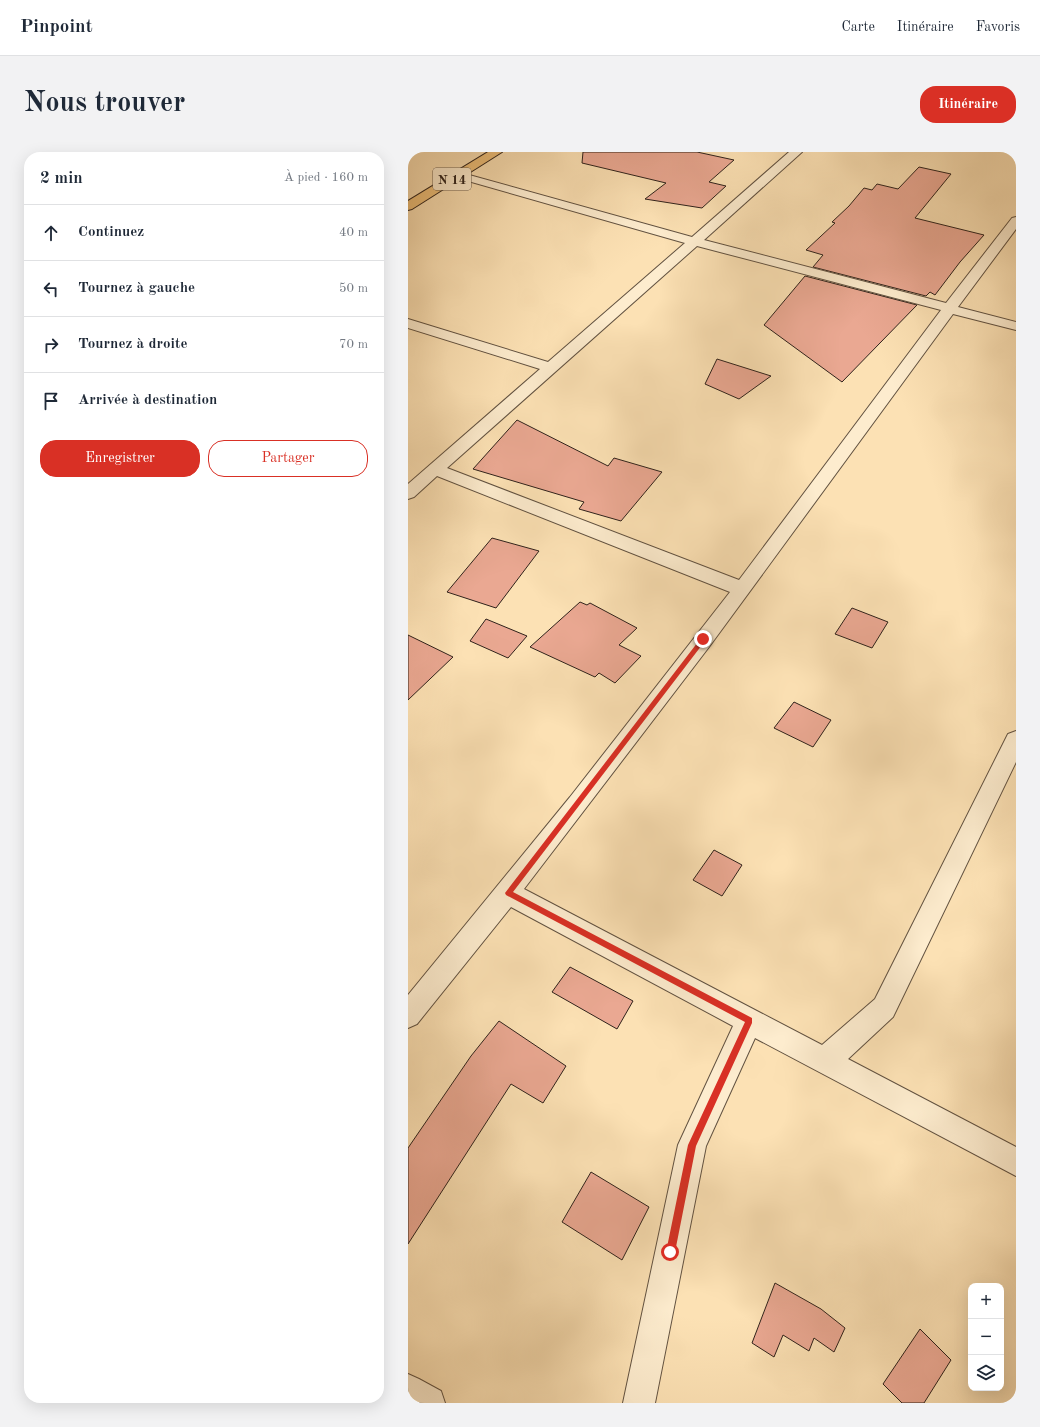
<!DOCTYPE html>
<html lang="fr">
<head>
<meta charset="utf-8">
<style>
  body { margin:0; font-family:"Old Standard TT",serif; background:#f2f2f3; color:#1f2937 }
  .controls { position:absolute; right:12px; bottom:12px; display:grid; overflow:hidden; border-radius:8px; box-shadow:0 4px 16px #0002 }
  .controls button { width:36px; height:36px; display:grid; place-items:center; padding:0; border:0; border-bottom:1px solid #e0e1e3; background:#fff; color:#1f2937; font:20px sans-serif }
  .stop { position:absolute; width:12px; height:12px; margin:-9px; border:3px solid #d93025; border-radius:50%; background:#fff }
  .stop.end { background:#d93025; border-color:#fff; box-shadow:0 1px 4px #0008 }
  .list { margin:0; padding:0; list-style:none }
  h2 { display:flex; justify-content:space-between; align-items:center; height:52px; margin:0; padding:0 16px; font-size:17px }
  h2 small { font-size:13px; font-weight:400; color:#747a83 }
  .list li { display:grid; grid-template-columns:26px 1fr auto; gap:12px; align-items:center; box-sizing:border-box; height:56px; padding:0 16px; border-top:1px solid #e0e1e3 }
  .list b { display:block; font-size:15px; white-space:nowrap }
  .list em { font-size:13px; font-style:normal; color:#747a83 }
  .actions { display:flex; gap:8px; padding:12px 16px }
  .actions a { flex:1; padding:9px 0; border:1px solid #d93025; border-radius:16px; text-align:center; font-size:14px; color:#d93025 }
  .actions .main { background:#d93025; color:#fff }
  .icon { flex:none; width:22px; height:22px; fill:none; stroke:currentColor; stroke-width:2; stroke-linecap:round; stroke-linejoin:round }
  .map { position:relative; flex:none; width:608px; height:1251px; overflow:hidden; border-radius:16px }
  header { display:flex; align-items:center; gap:24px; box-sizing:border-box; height:56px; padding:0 20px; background:#fff; border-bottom:1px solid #e0e1e3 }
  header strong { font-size:19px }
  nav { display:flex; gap:22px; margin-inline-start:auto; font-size:14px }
  .intro { display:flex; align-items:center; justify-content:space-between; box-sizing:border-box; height:96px; padding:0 24px }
  h1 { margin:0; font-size:28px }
  .button { padding:10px 18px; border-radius:16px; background:#d93025; color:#fff; font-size:14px; font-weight:700 }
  main { display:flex; gap:24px; padding:0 24px }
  aside { flex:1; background:#fff; border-radius:16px; box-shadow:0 4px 16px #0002 }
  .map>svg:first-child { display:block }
</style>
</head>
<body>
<header>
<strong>Pinpoint</strong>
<nav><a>Carte</a><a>Itinéraire</a><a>Favoris</a></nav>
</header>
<div class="intro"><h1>Nous trouver</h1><a class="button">Itinéraire</a></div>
<main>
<aside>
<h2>2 min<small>À pied · 160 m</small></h2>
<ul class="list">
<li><svg class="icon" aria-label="ahead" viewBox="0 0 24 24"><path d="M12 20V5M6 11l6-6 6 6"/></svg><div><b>Continuez</b></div><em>40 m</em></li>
<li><svg class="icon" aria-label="left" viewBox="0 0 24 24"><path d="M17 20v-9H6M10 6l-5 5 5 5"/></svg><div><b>Tournez à gauche</b></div><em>50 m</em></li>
<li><svg class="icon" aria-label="right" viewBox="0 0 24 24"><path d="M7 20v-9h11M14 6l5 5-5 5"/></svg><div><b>Tournez à droite</b></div><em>70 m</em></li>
<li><svg class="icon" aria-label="arrive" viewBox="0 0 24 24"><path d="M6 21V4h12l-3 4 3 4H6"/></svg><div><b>Arrivée à destination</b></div></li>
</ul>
<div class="actions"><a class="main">Enregistrer</a><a>Partager</a></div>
</aside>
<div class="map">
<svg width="608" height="1251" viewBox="0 0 608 1251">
  <rect width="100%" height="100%" fill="#fce1b4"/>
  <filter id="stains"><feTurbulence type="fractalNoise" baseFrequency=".005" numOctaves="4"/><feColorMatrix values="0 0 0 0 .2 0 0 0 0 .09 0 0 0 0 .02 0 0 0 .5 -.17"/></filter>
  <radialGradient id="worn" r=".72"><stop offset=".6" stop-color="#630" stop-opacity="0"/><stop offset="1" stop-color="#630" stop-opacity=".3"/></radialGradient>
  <g fill="#eaa892" stroke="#2f221b">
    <path d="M175 0H289L326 8 301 30 318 34 294 56 237 47 258 31 174 11Z"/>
    <path d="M511 15 543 22 507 66 576 83 552 110 527 143 522 140 518 144 405 115 415 103 398 98 427 71 424 70 441 54 456 36 464 38 469 32 490 37Z"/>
    <path d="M397 124 509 153 434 230 356 173Z"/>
    <path d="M309 207 363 224 331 247 297 232Z"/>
    <path d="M109 268 200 314 206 306 254 320 213 369 171 357 176 350 65 317Z"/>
    <path d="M84 386 131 399 88 456 39 440Z"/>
    <path d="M172 450 179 453 182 451 229 476 211 493 233 504 207 531 191 521 187 525 122 495Z"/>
    <path d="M444 456 480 470 464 496 427 482Z"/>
    <path d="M78 467 119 484 100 506 62 489Z"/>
    <path d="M0 483 45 505 0 548Z"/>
    <path d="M386 550 423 568 405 595 366 576Z"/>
    <path d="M306 698 334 713 314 744 285 728Z"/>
    <path d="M162 815 225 849 209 877 144 840Z"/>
    <path d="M91 869 158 914 135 951 103 932 0 1092V996L63 904Z"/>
    <path d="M183 1020 241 1055 214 1108 154 1070Z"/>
    <path d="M367 1131 413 1157 437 1176 426 1200 406 1186 401 1199 375 1183 366 1205 344 1191Z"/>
    <path d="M512 1177 543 1208 516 1251H494L475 1232Z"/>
  </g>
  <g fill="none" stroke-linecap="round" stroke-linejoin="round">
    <defs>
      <g id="minor">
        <path d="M381 0H394L296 88 538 151 604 66 608 65V77L550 155 608 170V178L545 162 301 495 116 737 414 893 467 847 600 582 608 579V610L485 865 440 907 608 995V1024L347 886 298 994 247 1251H215L270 993 325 874 103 755 9 872 0 876V843L162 645 322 440 29 324 6 345 0 347V332L132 217 0 176V167L140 210 277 91 46 25 44 23 46 21H54L284 85ZM289 94 533 158 331 428 39 316Z"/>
        <path d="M0 1222 11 1227 33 1239 37 1251H0Z"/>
      </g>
      <path id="primary" d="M80 0H94L4 57 0 58V49Z"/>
    </defs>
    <use href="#minor" stroke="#625241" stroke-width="2"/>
    <use href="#primary" stroke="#2f221b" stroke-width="2"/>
    <use href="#minor" fill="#fdecce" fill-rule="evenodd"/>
    <use href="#primary" fill="#eec07a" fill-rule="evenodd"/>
  </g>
  <path fill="#d93025" d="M295 485 298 487 297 489 105 740 344 866V871L288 994 267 1100 265 1103 262 1104 259 1103 258 1100 280 993 337 870 98 743 97 741 293 486Z"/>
  <g text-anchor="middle" stroke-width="3" stroke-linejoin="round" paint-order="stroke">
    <rect fill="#fdecce" stroke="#6d5f51" stroke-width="1" x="25" y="16" width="38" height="22" rx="3"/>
    <g font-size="13" font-weight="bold" fill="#2f221b">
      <text x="44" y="32">N 14</text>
    </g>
  </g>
  <rect width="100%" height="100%" filter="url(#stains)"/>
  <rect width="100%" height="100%" fill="url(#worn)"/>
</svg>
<div class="controls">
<button>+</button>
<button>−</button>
<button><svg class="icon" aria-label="layers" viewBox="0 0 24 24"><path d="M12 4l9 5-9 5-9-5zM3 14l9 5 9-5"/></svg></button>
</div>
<div class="stop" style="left:262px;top:1100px"></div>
<div class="stop end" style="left:295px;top:487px"></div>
</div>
</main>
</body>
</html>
